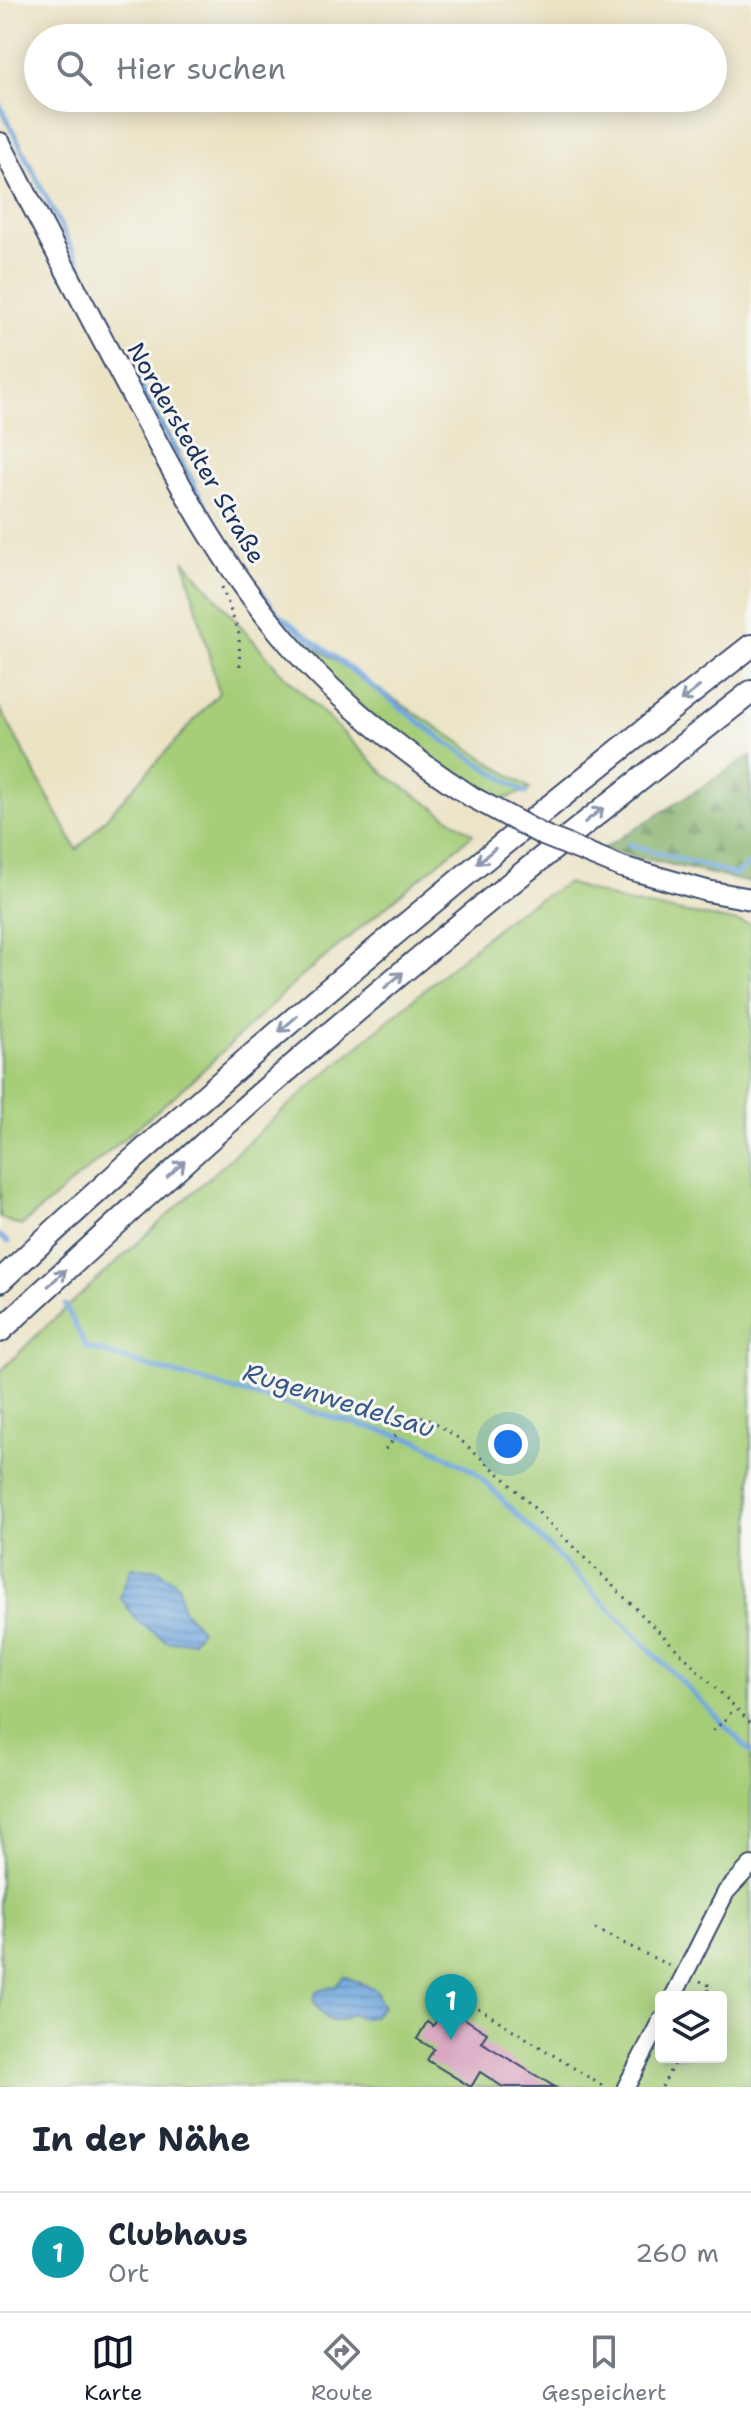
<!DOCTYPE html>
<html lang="de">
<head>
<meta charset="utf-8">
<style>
  body { margin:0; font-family:"Shantell Sans",sans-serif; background:#f2f2f3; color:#1f2937 }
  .controls { position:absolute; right:24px; bottom:24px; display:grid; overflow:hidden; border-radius:8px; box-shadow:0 4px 20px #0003 }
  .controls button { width:72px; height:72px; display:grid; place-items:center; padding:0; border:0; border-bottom:2px solid #e0e1e3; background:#fff; color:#1f2937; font:40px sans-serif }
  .you { position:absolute; left:508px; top:1444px; width:28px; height:28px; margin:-20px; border:6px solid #fff; border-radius:50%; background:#1a73e8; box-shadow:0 0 0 12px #1a73e833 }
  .badge { display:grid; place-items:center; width:52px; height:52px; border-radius:50%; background:#111827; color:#fff; font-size:26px; font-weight:700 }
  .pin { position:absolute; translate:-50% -66px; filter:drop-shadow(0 2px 4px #0008) }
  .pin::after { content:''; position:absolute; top:42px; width:28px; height:24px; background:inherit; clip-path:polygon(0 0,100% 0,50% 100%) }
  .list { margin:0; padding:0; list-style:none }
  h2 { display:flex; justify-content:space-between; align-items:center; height:104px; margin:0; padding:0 32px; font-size:34px }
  h2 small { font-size:26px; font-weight:400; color:#747a83 }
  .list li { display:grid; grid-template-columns:52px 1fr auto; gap:24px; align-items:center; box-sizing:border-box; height:120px; padding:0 32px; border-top:2px solid #e0e1e3 }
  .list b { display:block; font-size:30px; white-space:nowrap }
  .list p { margin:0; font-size:26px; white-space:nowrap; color:#747a83 }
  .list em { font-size:26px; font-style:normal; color:#747a83 }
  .icon { flex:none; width:44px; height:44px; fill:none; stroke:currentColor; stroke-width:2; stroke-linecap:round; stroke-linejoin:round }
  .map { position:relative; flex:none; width:751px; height:2087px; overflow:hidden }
  .search { position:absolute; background:#fff; box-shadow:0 4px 20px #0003; left:24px; right:24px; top:24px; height:88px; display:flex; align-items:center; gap:20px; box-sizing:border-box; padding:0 28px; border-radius:44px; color:#747a83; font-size:30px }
  .sheet { height:224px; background:#fff }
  nav { display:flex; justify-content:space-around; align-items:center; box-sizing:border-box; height:112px; border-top:2px solid #e0e1e3; background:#fff; font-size:22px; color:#747a83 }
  nav a { display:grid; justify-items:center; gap:4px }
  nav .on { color:#111827 }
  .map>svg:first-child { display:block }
</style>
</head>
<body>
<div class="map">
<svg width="751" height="2087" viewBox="0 0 751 2087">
  <defs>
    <pattern id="forest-firs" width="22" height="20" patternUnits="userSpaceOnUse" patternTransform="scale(2)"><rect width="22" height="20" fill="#84b169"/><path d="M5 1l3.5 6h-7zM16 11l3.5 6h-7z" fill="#6b905a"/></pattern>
    <pattern id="water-rules" width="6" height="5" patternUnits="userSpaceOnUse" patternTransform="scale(2)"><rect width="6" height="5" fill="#6fa6dd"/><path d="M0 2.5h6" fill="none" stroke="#5a88b6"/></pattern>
  </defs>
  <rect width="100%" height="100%" fill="#f6f6f2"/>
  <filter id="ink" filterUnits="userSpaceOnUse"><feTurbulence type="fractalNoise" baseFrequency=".0125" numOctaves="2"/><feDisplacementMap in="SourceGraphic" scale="16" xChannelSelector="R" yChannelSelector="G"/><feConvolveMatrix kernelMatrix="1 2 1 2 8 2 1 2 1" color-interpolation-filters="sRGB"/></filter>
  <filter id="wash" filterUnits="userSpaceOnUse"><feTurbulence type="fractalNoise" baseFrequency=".006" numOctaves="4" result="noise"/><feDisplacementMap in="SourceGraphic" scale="32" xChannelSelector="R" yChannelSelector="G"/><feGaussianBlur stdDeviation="1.8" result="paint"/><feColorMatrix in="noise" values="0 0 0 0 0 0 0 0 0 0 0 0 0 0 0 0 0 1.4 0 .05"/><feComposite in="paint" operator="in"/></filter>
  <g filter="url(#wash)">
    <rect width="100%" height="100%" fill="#ebe3c4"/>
    <g fill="#a6ce79" stroke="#607e6c" stroke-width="2" fill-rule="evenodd">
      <path d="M184 560 278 669 386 775 473 834 300 978 187 1085 21 1226 0 1218V708L77 850 219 693Z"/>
      <path d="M295 634 531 789 502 800 429 763 342 690Z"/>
      <path d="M567 883 625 902 751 924V2087H0V1372L41 1331 283 1110 513 914ZM661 1997H721V2057H661Z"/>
    </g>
    <path fill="url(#forest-firs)" stroke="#507064" stroke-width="2" d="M751 756V883L603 849Z"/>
    <g fill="url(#water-rules)" stroke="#456a9e" stroke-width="2">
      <path d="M131 1567 159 1570 179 1585 182 1608 201 1630 192 1641 168 1642 137 1621 120 1597Z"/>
      <path d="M344 1976 375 1989 378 1993 377 1997 383 2006 373 2016 361 2019 352 2014C332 2029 322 2018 313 1999L317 1991 336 1986Z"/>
    </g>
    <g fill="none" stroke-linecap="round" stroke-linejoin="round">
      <g stroke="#6fa6dd" stroke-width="5">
        <path d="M0 105 144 393 225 541"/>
        <path d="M235 556 278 614 443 740 526 793"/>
        <path d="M628 844 735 875 751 863"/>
        <path d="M0 1236 8 1242"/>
        <path d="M65 1305 86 1347 150 1367 419 1441 475 1472 751 1752"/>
      </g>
    </g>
    <g id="blocks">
      <path fill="#d7a1be" d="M452 1996 468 2006 462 2017 487 2033 481 2042 555 2087H503L480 2072 471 2087 427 2060 434 2049 417 2039 427 2022 433 2026Z"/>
    </g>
  </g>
  <g filter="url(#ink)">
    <use href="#blocks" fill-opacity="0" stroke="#3a4a6d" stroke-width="2"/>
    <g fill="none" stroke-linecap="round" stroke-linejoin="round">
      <defs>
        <g id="minor">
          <path d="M673 1997 726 1892 751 1865"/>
          <path d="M626 2087 661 2020"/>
        </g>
        <g id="major">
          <path d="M0 143C44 229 89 315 135 401 182 490 230 580 299 655 350 711 409 756 472 797"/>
          <path d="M622 867 707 891 751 899"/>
        </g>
        <g id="highway">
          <path d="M0 1281C240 1057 493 848 751 646"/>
          <path d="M0 1331C93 1245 186 1158 282 1075 434 942 592 817 751 692"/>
        </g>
      </defs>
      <use href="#minor" stroke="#3a4a6d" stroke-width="20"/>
      <use href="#major" stroke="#3a4a6d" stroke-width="24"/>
      <use href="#highway" stroke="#3a4a6d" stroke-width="26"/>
      <g stroke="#3a4a6d" stroke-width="3" stroke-dasharray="2 6" stroke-linecap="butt">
        <path d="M222 587 239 634 240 668"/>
        <path d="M385 1449C395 1442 399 1424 408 1414L433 1421 458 1438 506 1480 751 1723"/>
        <path d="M713 1731 729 1716 733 1707"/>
        <path d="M595 1929 672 1967"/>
        <path d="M700 1981 711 1986 705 1997"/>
        <path d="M451 1991 604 2087"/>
        <path d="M662 2087 677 2057"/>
      </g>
      <use href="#minor" stroke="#fff" stroke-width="16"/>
      <use href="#major" stroke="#fff" stroke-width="20"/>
      <use href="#highway" stroke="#fff" stroke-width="22"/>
      <defs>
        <path id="major-bridge" d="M472 797 543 835 622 867"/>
      </defs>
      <use href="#major-bridge" stroke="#3a4a6d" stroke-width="24" stroke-linecap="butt"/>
      <use href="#major-bridge" stroke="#fff" stroke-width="20"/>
    </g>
    <defs><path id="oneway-shaft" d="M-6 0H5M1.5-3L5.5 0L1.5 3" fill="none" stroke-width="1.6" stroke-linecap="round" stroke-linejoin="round" transform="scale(2)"/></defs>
    <g stroke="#8d97ae">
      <use href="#oneway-shaft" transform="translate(690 694) rotate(142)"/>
      <use href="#oneway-shaft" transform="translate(594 815) rotate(-38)"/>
      <use href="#oneway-shaft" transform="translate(486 856) rotate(140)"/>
      <use href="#oneway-shaft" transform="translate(394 980) rotate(-40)"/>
      <use href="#oneway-shaft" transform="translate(288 1024) rotate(139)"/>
      <use href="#oneway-shaft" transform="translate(176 1169) rotate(-43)"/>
      <use href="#oneway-shaft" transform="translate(57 1278) rotate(-43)"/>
    </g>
  </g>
  <g text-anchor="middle" stroke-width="6" stroke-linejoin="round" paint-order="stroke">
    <g font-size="24" fill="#1b2f5e" stroke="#f6f6f2">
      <text transform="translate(196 453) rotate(60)" y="8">Norderstedter Straße</text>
    </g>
    <g font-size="26" font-style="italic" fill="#38598a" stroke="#f6f6f2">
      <text transform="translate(339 1400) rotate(17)" y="9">Rugenwedelsau</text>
    </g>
  </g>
</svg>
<div class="controls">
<button><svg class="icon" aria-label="layers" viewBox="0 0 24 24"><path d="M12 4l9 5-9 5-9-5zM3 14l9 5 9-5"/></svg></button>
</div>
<div class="you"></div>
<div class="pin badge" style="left:451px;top:2040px;background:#0f9aa8">1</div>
<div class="search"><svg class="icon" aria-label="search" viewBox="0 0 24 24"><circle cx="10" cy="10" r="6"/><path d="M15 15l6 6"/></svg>Hier suchen</div>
</div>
<section class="sheet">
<h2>In der Nähe<small></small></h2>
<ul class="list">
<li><span class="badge" style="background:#0f9aa8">1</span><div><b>Clubhaus</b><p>Ort</p></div><em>260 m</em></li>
</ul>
</section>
<nav>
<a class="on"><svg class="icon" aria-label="map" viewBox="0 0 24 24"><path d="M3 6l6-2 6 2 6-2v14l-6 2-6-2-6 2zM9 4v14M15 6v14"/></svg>Karte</a>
<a><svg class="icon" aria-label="directions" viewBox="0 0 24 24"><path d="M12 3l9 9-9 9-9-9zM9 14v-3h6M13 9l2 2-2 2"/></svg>Route</a>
<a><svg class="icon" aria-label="saved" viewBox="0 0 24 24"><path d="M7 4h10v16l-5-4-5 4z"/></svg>Gespeichert</a>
</nav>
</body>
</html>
